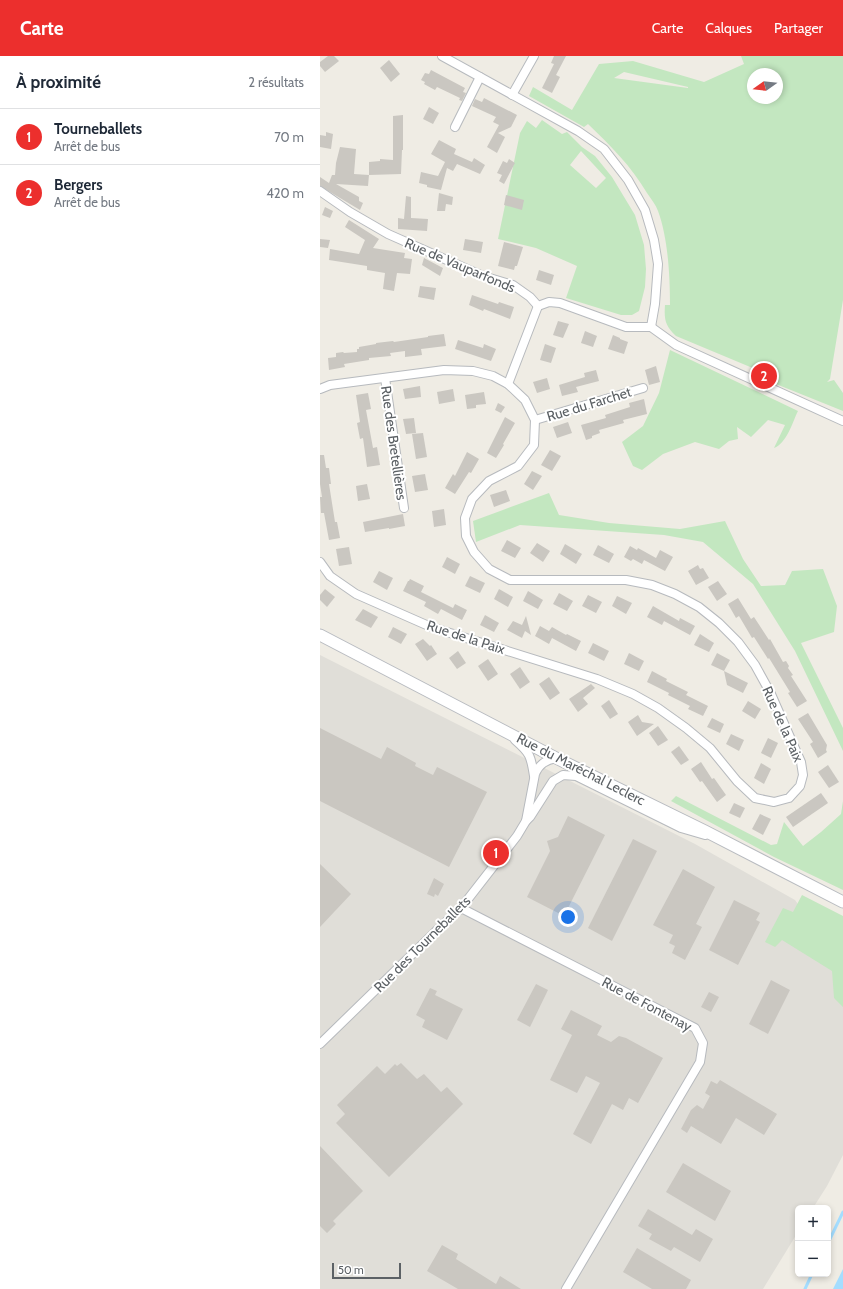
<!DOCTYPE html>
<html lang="fr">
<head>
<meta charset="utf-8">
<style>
  body { margin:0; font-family:Cabin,sans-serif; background:#f2f2f3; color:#1f2937 }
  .controls { position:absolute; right:12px; bottom:12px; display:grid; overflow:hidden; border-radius:6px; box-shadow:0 2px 6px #0003 }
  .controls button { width:36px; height:36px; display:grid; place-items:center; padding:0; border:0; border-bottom:1px solid #e0e1e3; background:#fff; color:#1f2937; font:20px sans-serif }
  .compass { position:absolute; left:427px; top:12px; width:36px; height:36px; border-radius:50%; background:#fff; box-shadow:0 2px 6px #0003; rotate:255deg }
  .scale { position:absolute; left:12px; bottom:10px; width:69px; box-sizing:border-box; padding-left:4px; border:2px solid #5c6165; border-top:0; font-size:11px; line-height:14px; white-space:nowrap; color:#5c6165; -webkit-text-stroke:3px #fff; paint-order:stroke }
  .you { position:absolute; left:248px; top:861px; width:14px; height:14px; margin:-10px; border:3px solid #fff; border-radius:50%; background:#1a73e8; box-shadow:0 0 0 6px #1a73e833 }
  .badge { display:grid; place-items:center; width:26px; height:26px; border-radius:50%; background:#ec2f2d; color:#fff; font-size:13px; font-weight:700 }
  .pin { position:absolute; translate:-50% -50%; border:2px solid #fff; box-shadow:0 1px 4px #0006 }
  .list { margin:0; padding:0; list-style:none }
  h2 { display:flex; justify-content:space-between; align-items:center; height:52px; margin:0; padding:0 16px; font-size:17px }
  h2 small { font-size:13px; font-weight:400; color:#747a83 }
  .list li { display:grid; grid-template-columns:26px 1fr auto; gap:12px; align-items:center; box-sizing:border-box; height:56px; padding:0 16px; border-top:1px solid #e0e1e3 }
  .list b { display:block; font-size:15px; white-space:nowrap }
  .list p { margin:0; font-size:13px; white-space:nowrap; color:#747a83 }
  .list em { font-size:13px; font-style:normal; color:#747a83 }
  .map { position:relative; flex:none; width:523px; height:1233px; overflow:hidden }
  header { display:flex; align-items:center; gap:24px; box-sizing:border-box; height:56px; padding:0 20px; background:#ec2f2d; color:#fff }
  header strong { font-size:19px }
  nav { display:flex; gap:22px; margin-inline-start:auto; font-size:14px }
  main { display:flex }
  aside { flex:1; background:#fff }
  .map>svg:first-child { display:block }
</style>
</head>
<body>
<header>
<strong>Carte</strong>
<nav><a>Carte</a><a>Calques</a><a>Partager</a></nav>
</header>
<main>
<aside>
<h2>À proximité<small>2 résultats</small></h2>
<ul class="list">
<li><span class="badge">1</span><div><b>Tourneballets</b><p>Arrêt de bus</p></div><em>70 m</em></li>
<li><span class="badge">2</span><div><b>Bergers</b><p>Arrêt de bus</p></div><em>420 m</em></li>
</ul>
</aside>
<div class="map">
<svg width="523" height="1233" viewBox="0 0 523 1233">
  <rect width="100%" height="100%" fill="#efece4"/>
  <path fill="#e0ded8" d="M0 599 375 788 475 844 523 911V1099L507 1130 493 1152H478V1176L443 1233H0Z"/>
  <g fill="#c3e7c0" fill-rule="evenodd">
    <path d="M421 0H523V244L510 323 507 326 514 324 523 337V355L446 324 447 318 356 280C345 270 344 263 345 249H350C350 220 348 182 338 155 336 149 331 143 327 137 311 110 291 90 268 68L264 71 209 40 213 31 252 54 279 8 313 5 384 26 424 8ZM304 16 368 31V32L294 22ZM433 18H457V42H433Z"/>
    <path d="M222 64 242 78 247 76 262 91 275 100 292 121 315 159 324 189 326 213 325 231 319 255 312 259H301L246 242 257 210 216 192 178 183 200 77 207 65 216 72ZM261 95 286 122 276 132 250 109Z"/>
    <path d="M350 294 478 355C472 367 467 387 454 392L465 369 448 364 431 381 417 371 418 383 409 385 399 393 375 386 343 398 322 414 313 410 302 386 323 370 339 337Z"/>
    <path d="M229 437 239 459 289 467 360 473 405 465 423 503 441 530 465 529 472 515 503 513 517 550 514 576 481 587 523 672V695L475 595 433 528 383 486 344 479 200 469 156 486 153 465Z"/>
    <path d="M356 740 451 789 457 788 464 766 483 790 501 776 521 758 523 745V834L454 801 351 745Z"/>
    <path d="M482 839 523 860V951L514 942 512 915 462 884 455 891 445 886 463 852 473 856Z"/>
  </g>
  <path fill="#a4ddff" d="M523 1213V1233H513Z"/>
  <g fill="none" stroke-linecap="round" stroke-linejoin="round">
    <g stroke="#a4ddff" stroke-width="3">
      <path d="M508 1187 523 1156"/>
      <path d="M485 1233 492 1218"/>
    </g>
  </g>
  <g fill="#cac7c1">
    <path d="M8 0H14L19 5 5 16 0 10V6Z"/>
    <path d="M234 0H246L236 19 240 21 232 37 222 32 234 8 231 7Z"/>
    <path d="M69 4 80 18 71 26 60 12Z"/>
    <path d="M111 14 145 32 143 36 146 37 142 45 139 44 140 42 117 31 115 34 104 28 105 26 101 24 105 17 109 18Z"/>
    <path d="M164 42 197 59 191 71 178 77 185 81 177 97 167 91 179 69 173 66 176 61 152 50 155 43 162 46Z"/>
    <path d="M109 51 119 57 113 68 103 63Z"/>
    <path d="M83 59V94H82L81 118 49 119 48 130 16 128 39 141V145L43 147 40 154 0 130V121L9 127 12 119H15L16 107 20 91 36 93 34 118 49 119V106L60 105V103L73 104V60Z"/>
    <path d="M6 76 13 78 11 93 0 91V79L6 80Z"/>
    <path d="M119 84 136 93 134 98 152 106 154 102 165 109 160 118 137 108 133 115 127 112 121 134 107 131V129L99 127 101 116 118 120 125 106 111 98Z"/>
    <path d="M189 103 195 107 184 128 179 125 182 119 177 117 183 105 187 107Z"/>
    <path d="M119 137 133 141 132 149 126 148 125 155H117Z"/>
    <path d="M186 139 204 144 202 154 184 149Z"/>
    <path d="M86 140 91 141V162L108 163 107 175 78 173V162L84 163Z"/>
    <path d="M5 151 13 155 10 162 2 159Z"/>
    <path d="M29 164 59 183 53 192 85 197 84 202 92 203 90 218 77 217 74 235 63 233 65 217 47 214V210L9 204 10 193 39 198 45 184 25 171Z"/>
    <path d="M0 183 10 184 8 192 0 191Z"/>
    <path d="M145 183 163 186 161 197 143 194Z"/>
    <path d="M184 186 203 191 197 210H195L194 214 178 210Z"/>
    <path d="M104 202 123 212 120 220 102 209Z"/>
    <path d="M219 214 234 219 231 229 216 224Z"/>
    <path d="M100 230 116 232 114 244 98 241Z"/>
    <path d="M152 239 178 248 179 246 194 251 190 263 164 253 163 255 149 249Z"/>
    <path d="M238 265 249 268 243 282 233 279Z"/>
    <path d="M265 275 277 280 273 291 261 287Z"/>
    <path d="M124 278 126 290 101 293 102 299 85 301V295L70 297 71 300 49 302V304L24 308 25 311 9 314 8 302 16 301V297L23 296 24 297 37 296V293H39V291L56 288V287L73 285 74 286 108 281V280Z"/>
    <path d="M293 279 300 282V283L308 286 304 298 288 293Z"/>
    <path d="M138 284 163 292 164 288 176 293 171 305 135 293Z"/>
    <path d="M225 288 236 292 231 307 220 304Z"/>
    <path d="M336 310 340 326 329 329 325 314Z"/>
    <path d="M276 314 279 325 256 331 258 336 242 340 239 329 265 321 264 317Z"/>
    <path d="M227 322 230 333 217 337 213 326Z"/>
    <path d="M100 330 101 341 85 343 83 333Z"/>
    <path d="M133 333 135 345 119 348 117 336Z"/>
    <path d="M164 336 166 348 156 349V352L147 353 145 339Z"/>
    <path d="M48 337 51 353 46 354 53 392 57 391 60 409 47 411 43 382 40 383 37 367 40 366 36 339Z"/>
    <path d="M324 343 327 358 303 364 304 367 279 374 280 377 272 380V382L266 384 261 369 286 362 285 359 310 351 309 347Z"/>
    <path d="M178 347 185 351 181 357 175 354Z"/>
    <path d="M185 361 195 367 183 388 184 389 176 402 167 397Z"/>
    <path d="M94 362 96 377 86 378 83 363Z"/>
    <path d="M248 366 252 377 237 382 233 371Z"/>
    <path d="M103 377 107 401 96 403 92 378Z"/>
    <path d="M230 394 241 400 232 415 221 409Z"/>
    <path d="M147 396 159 403 151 417 149 416 135 438 125 432 133 418 135 420Z"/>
    <path d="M0 399H4L6 412H9L11 428H9L15 466H17L20 482 9 484 4 457H1L0 441H2L0 428Z"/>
    <path d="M212 415 222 420 213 434 204 428Z"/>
    <path d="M105 418 108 434 95 436 92 420Z"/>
    <path d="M47 428 50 443 38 445 36 430Z"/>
    <path d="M186 434 190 445 174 451 170 439Z"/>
    <path d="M124 453 126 469 114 471 112 455Z"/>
    <path d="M83 458 85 470 69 473V472L45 476 43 466Z"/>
    <path d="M187 484 201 492 195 502 181 495Z"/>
    <path d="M217 487 230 495 223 506 210 497Z"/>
    <path d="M245 488 262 498 256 508 240 498Z"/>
    <path d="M278 489 294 498 289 507 273 499Z"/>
    <path d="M310 490 317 494 318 492 336 502 340 494 353 501 345 515 324 504 322 508 313 503 311 505 304 501Z"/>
    <path d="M29 491 32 508 19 510 16 493Z"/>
    <path d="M127 501 140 508 135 518 122 511Z"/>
    <path d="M378 509 380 513 383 512 389 522 376 529 368 515Z"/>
    <path d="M59 515 73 522 67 534 53 526Z"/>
    <path d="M150 520 165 527 160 537 145 530Z"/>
    <path d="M90 523 104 530 101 536 133 552 135 548 147 554 142 564 121 553 118 558 104 550 106 546 83 535 88 525H89Z"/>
    <path d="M398 525 407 538 397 545 388 531Z"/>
    <path d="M5 533 15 541 7 551 0 544V539Z"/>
    <path d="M179 533 193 541 188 551 174 543Z"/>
    <path d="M208 535 223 544 218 553 203 545Z"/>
    <path d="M239 537 253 545 247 555 233 548Z"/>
    <path d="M268 539 282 546 276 557 262 550Z"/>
    <path d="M297 540 312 547 306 558 292 550Z"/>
    <path d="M418 542 431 563 434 561 449 584 450 583 463 606 466 605 469 610 468 612 473 619 471 620 487 645 477 651 468 637 470 636 449 602 448 603 434 581 432 582 419 560 416 562 408 548Z"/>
    <path d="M333 550 359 565 360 562 375 570 370 579 344 565 342 569 327 561Z"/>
    <path d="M43 553 58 561 51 572 35 564Z"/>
    <path d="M165 559 179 567 174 576 160 569Z"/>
    <path d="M206 560 211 579 205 575 202 582 187 574 193 565 202 569Z"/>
    <path d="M220 570 229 575 232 571 246 579 247 578 261 585 256 595 232 582 229 588 215 580Z"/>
    <path d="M73 571 87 578 81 588 68 581Z"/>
    <path d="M380 578 394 587 389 596 374 589Z"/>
    <path d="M103 583 110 590 111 589 117 598 107 605 95 588Z"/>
    <path d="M273 587 289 595 284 605 268 597Z"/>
    <path d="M138 595 146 607 137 613 129 602Z"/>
    <path d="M309 597 324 605 319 615 304 608Z"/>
    <path d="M397 597 410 604 404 615 391 609Z"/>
    <path d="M168 603 178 618 168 625 158 610Z"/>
    <path d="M200 611 210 626 200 633 190 618Z"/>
    <path d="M332 615 347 623 346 625 368 636 366 639 388 650 383 660 368 653 370 650 348 639 349 637 327 626Z"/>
    <path d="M404 615 428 627 423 637 407 629Z"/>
    <path d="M229 621 240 637 230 644 219 628Z"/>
    <path d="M271 628 275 632 263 642 268 648 258 656 249 643Z"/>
    <path d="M289 644 298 658 290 663 281 650Z"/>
    <path d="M428 645 441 653 435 663 422 655Z"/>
    <path d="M488 657 507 689 506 694 507 696 498 702 490 688 493 686 478 663Z"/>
    <path d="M318 659 322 666 334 668 317 680 308 666Z"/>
    <path d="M392 662 404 668 400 677 387 671Z"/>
    <path d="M338 670 348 684 338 690 329 677Z"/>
    <path d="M0 672 61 703 67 691 96 707 95 710 113 719 117 711 167 736 129 811 0 745Z"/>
    <path d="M411 678 424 684 419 695 406 688Z"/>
    <path d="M448 682 458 687 451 702 441 697Z"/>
    <path d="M359 690 369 704 361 709 351 696Z"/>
    <path d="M381 706 392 723 394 722 406 739 397 746 382 725 380 726 371 713Z"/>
    <path d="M441 707 451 713 444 728 434 722Z"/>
    <path d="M508 709 519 726 509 732 498 716Z"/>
    <path d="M501 737 508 747 473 771 466 761Z"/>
    <path d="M414 747 425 752 420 762 409 757Z"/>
    <path d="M440 758 451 763 443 779 432 773Z"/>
    <path d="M248 760 285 779 244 860 207 841 230 795 227 785 238 781Z"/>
    <path d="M313 783 337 795 292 885 268 872Z"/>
    <path d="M0 808 31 838 0 871Z"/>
    <path d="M363 813 395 831 376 868 382 871 365 904 352 897 355 890 349 887 353 879 333 869Z"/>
    <path d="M114 822 124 828 118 840 115 838 114 841 107 838Z"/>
    <path d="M414 844 440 857 436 864 440 866 418 909 389 894Z"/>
    <path d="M451 924 470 934 448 978 429 968Z"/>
    <path d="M216 928 228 934 210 971 197 964Z"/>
    <path d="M110 932 117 935 115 939 143 953 127 984 102 971 105 964 96 959Z"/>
    <path d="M389 936 399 941 391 956 381 951Z"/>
    <path d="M251 954 282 970 277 979 291 986 299 980 306 982 343 1002 318 1047 309 1042 303 1054 292 1048 271 1088 253 1078 280 1027 266 1020 257 1037 230 1024 252 979 241 973Z"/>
    <path d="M81 1007 97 1023 104 1018 121 1036 127 1031 143 1048 69 1121 16 1067 25 1058 17 1049 57 1010 65 1018 75 1008 77 1010Z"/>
    <path d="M400 1024 457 1058 444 1079 416 1062 401 1088 371 1070 367 1077 361 1073 371 1054 377 1049 383 1053 390 1040 385 1037 391 1025 397 1028Z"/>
    <path d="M0 1090 43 1135 13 1165 16 1168 7 1177 0 1170Z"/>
    <path d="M363 1107 411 1135 395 1165 346 1136Z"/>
    <path d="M328 1153 372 1179 376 1173 393 1183 380 1206 354 1191 351 1195 329 1183 332 1178 318 1170Z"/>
    <path d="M122 1189 138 1198 136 1203 176 1228 180 1220 201 1233H138L107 1215Z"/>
    <path d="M317 1192 371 1224 366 1233H332L303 1216Z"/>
  </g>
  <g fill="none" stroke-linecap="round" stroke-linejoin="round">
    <defs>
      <g id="minor">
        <path d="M122 0 258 75 284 93 308 124 325 154 334 184 338 208 335 248 331 271"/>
        <path d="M192 39 214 0"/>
        <path d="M135 71 160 21"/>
        <path d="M0 135 30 156 68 178 163 220 193 229 210 241 218 250"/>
        <path d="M218 250 229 246 240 247 306 271H331L356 289 523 365"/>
        <path d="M65 322 84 452"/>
        <path d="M188 328 218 250"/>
        <path d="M0 333 10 329 124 314 153 315 173 320 188 328 205 344 215 364 214 389 198 410 169 425 152 443 145 462 146 480 154 496 169 513 190 524H306L332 529 355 538 379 551 399 567 418 586 435 609 451 638 481 706 483 719 480 730 469 742 454 746 435 742 417 725 390 692 366 672 338 652 313 638 277 623 111 571 36 538 10 520 0 506"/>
        <path d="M215 364 323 332"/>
        <path d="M195 684C210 697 211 700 214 720"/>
        <path d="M206 765 210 761 233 725 243 719 256 720 361 772 385 779"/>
        <path d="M141 852 375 972 383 987 380 1006 246 1233"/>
        <path d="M0 988 115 876 141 852 197 780 206 765 215 718C219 708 226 704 236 702"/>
      </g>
      <path id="secondary" d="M0 579 236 702 385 775 523 846"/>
    </defs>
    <use href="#minor" stroke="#b7babe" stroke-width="10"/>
    <use href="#secondary" stroke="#b8bbc0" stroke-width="13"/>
    <use href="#minor" stroke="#fff" stroke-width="8"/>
    <use href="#secondary" stroke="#fff" stroke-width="11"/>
  </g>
  <g text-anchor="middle" stroke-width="4" stroke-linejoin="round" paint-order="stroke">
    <g font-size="14" fill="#5c6165" stroke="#fff">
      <text transform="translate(140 209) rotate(23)" y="5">Rue de Vauparfonds</text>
      <text transform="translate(269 348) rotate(-17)" y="5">Rue du Farchet</text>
      <text transform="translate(74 387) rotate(82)" y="5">Rue des Bretellières</text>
      <text transform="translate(146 581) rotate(18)" y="5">Rue de la Paix</text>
      <text transform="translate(463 668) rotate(66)" y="5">Rue de la Paix</text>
      <text transform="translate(261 713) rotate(27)" y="5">Rue du Maréchal Leclerc</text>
      <text transform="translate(102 888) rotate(-45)" y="5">Rue des Tourneballets</text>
      <text transform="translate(327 948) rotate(28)" y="5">Rue de Fontenay</text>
    </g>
  </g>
</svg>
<div class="controls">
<button>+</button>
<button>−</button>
</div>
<svg class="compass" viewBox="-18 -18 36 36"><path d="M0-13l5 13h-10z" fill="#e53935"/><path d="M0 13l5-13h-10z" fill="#747a83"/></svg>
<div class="scale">50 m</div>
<div class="you"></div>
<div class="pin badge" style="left:176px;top:797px">1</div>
<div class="pin badge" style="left:444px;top:320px">2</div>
</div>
</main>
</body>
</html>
